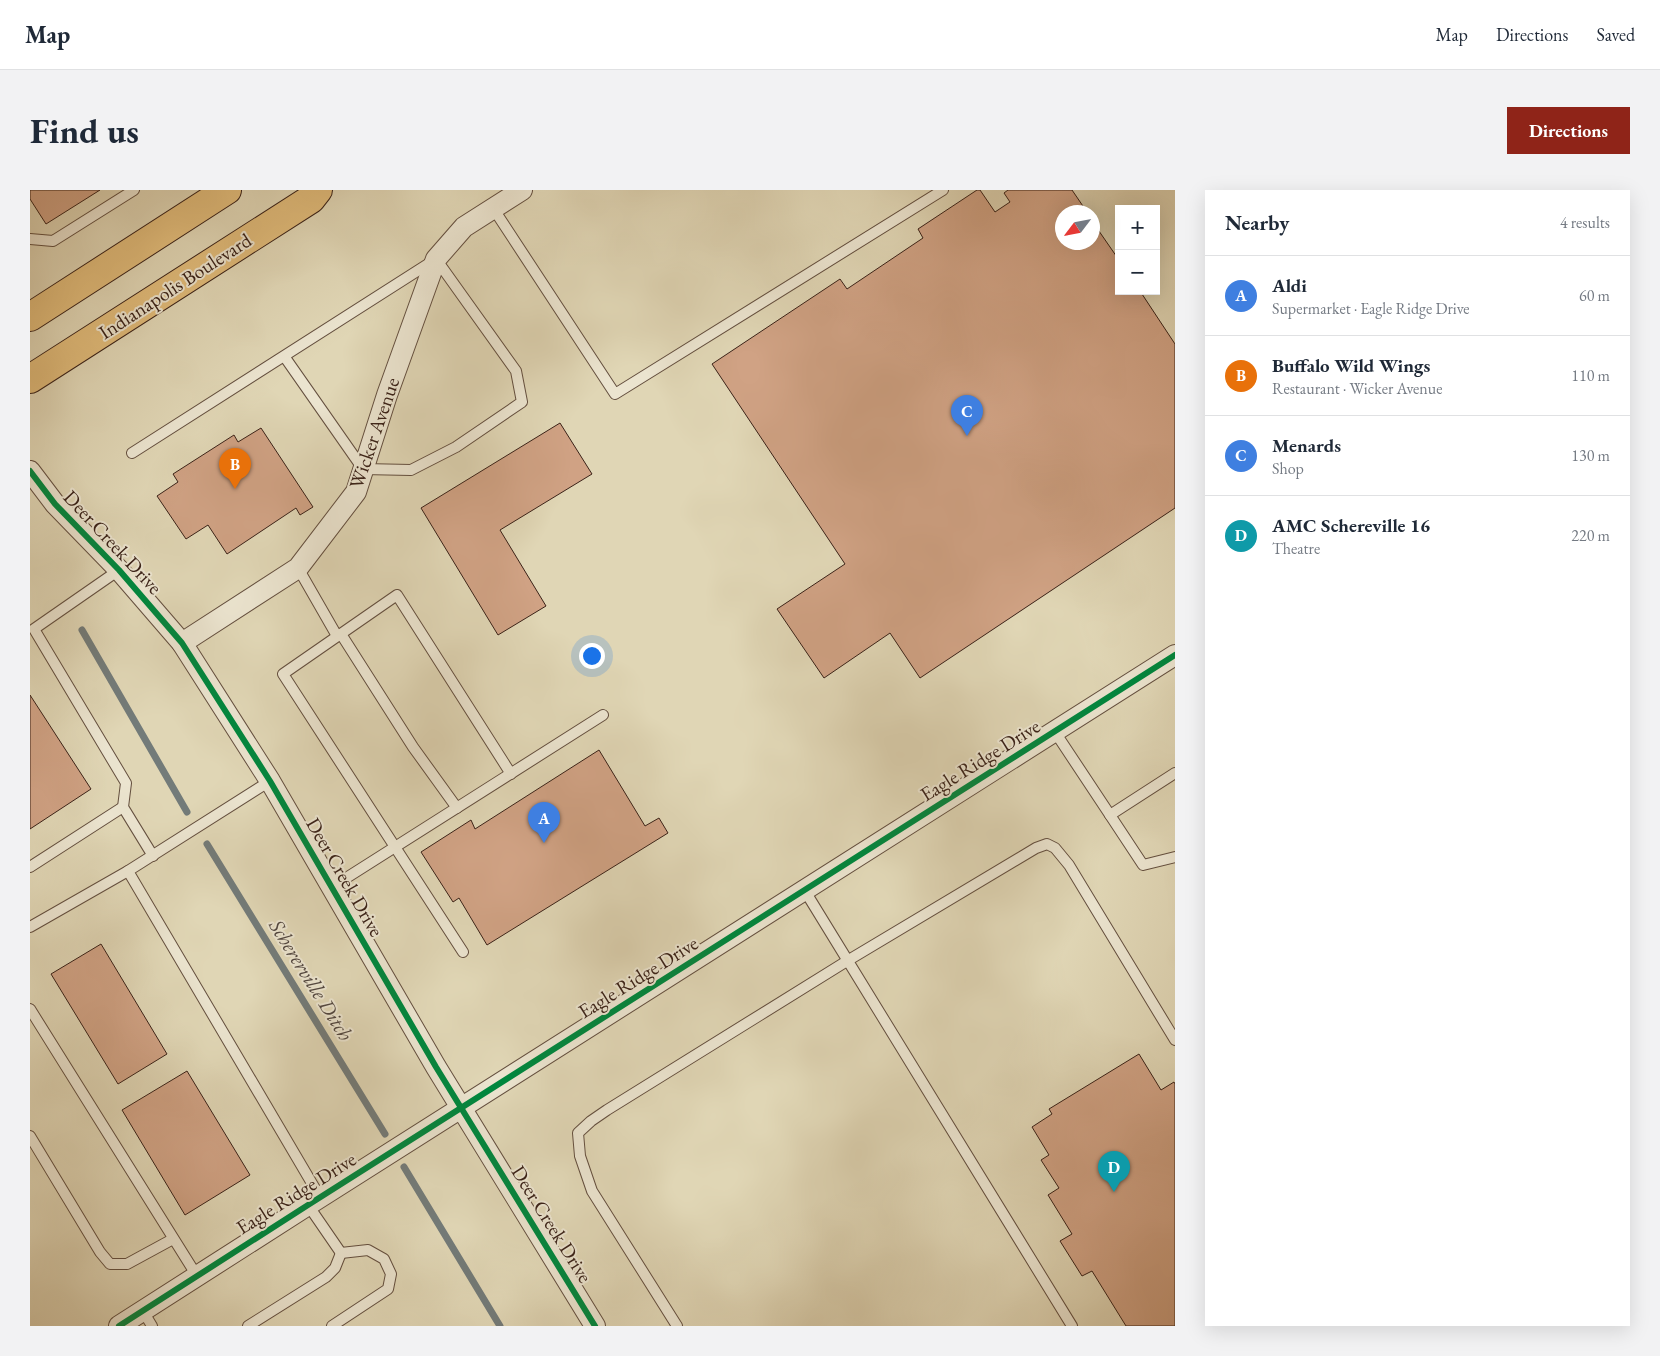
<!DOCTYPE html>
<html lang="en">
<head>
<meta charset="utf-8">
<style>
  body { margin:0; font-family:"EB Garamond",serif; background:#f2f2f3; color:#1f2937 }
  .controls { position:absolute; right:15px; top:15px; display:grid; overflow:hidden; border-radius:0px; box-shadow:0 5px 20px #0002 }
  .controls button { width:45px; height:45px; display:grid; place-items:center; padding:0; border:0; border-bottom:1px solid #e0e1e3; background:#fff; color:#1f2937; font:25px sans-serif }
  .compass { position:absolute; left:1025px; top:15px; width:45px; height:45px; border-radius:50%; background:#fff; box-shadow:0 5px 20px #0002; rotate:238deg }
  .you { position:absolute; left:561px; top:465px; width:18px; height:18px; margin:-12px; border:4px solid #fff; border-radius:50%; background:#1a73e8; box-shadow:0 0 0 8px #1a73e833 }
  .badge { display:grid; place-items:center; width:32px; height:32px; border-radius:50%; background:#8f2418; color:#fff; font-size:16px; font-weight:700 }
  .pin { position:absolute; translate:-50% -41px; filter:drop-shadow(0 1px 2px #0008) }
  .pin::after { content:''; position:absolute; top:26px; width:18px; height:15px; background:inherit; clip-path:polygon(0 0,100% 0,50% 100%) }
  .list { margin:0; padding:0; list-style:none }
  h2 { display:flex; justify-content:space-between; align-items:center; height:65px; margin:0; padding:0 20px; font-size:21px }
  h2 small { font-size:16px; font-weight:400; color:#747a83 }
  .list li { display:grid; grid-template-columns:32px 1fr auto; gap:15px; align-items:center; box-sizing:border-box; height:80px; padding:0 20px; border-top:1px solid #e0e1e3 }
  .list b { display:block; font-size:19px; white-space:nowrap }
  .list p { margin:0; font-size:16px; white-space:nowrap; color:#747a83 }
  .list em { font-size:16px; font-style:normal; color:#747a83 }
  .map { position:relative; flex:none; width:1145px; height:1136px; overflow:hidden; border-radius:0px }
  header { display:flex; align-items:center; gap:30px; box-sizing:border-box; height:70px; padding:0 25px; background:#fff; border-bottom:1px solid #e0e1e3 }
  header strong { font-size:24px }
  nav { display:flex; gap:28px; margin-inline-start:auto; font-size:18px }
  .intro { display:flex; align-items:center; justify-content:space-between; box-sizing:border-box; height:120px; padding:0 30px }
  h1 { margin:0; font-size:35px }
  .button { padding:12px 22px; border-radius:0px; background:#8f2418; color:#fff; font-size:18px; font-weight:700 }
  main { display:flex; gap:30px; padding:0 30px }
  aside { flex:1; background:#fff; border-radius:0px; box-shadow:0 5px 20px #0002 }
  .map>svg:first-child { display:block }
</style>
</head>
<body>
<header>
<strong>Map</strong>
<nav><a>Map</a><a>Directions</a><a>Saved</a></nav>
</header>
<div class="intro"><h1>Find us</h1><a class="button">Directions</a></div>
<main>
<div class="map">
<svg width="1145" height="1136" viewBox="0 0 1145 1136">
  <rect width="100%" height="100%" fill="#e0d6b5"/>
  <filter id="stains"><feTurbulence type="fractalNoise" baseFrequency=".004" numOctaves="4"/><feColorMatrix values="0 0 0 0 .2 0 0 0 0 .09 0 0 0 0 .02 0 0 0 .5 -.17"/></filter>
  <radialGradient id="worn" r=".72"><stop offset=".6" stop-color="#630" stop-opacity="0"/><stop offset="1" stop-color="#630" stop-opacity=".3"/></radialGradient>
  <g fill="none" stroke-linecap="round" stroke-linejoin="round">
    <g stroke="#737b79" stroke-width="7">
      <path d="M52 440 157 622"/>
      <path d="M177 654 355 944"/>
      <path d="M374 977 470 1136"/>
    </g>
  </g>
  <g fill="#d0a284" stroke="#3a2218">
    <path d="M0 0H70L16 34 0 9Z"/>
    <path d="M947 0H950L965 22 980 12 974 3 978 0H1042L1057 22H1032V52H1062V31L1089 70V101H1110L1145 154V318L890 488 860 443 794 488 747 419 815 374 682 174 810 89 817 99 893 48 888 39Z"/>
    <path d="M530 233 562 284 470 340 516 416 468 445 391 318Z"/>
    <path d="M231 238 283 317 270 325 266 318 197 364 178 335 156 349 127 306 148 292 143 284 204 245 208 252Z"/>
    <path d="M0 505 61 599 0 639Z"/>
    <path d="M569 560 615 636 629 628 638 643 457 755 429 708 423 712 391 662 441 630 445 639Z"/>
    <path d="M71 754 137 864 88 894 21 784Z"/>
    <path d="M1109 864 1131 900 1144 892 1145 894V1136H1096L1062 1081 1052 1086 1030 1051 1042 1044 1018 1005 1029 998 1011 970 1019 965 1002 937 1022 924 1019 919Z"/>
    <path d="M157 881 220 985 155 1025 92 920Z"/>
  </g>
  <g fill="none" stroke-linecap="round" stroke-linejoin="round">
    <defs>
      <g id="lane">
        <path d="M463 18 585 204 913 0"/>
        <path d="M0 49 23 51 104 0"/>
        <path d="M102 263 406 69 486 181 492 212 426 257 381 280 333 279 254 166"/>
        <path d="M268 378 307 446"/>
        <path d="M89 380 4 439 96 593 93 617 123 666"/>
        <path d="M311 444 383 557 427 618"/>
        <path d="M1025 542 1080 625 1145 583"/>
        <path d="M240 591 98 681 290 1007"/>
        <path d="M1080 625 1113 675 1145 667"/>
        <path d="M0 677 93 617"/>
        <path d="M302 697 573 525"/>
        <path d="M775 701 1042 1136"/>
        <path d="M0 737 98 681"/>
        <path d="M433 762 253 484 367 405 481 584"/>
        <path d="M0 819 167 1086"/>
        <path d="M0 946 70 1062 80 1074H97L143 1049"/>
        <path d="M278 1015 311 1063"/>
        <path d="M113 1121 122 1136"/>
        <path d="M218 1136 296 1087 305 1078 311 1063"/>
        <path d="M302 1136 358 1099 361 1084 354 1069 338 1060 311 1063"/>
        <path d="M647 1136 562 1001 550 966 548 943 561 931 577 920 817 771 1006 658 1017 654 1025 658 1039 675 1145 850"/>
      </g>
      <g id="street">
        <path d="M0 281 25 314 89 380 152 453 240 591 406 877 565 1136"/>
        <path d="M152 453 268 378 326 302 357 205 406 69 434 37 492 0"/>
        <path d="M89 1136 278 1015 1145 465"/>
      </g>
      <g id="highway">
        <path d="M0 127 197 0"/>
        <path d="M0 189 281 9 288 0"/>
      </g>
    </defs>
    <use href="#lane" stroke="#644f3f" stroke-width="12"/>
    <use href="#street" stroke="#644f3f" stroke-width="22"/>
    <use href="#highway" stroke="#3a2218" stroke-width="30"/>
    <use href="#lane" stroke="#ebe4cf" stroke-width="10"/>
    <use href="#street" stroke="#ebe4cf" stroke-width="20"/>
    <use href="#highway" stroke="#e0bb7a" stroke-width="28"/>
    <defs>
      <g id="cycleway">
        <path d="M0 281 25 314 89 380 152 453 240 591 406 877 565 1136"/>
        <path d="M89 1136 278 1015 1145 465"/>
      </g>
    </defs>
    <use href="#cycleway" stroke="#ebe4cf" stroke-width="9"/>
    <use href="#cycleway" stroke="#00873e" stroke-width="6"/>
  </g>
  <g text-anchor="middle" stroke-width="4" stroke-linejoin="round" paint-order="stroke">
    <g font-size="20" fill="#3a2218" stroke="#ebe4cf">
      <text transform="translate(145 96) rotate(-33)" y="7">Indianapolis Boulevard</text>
      <text transform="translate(344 243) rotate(-71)" y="7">Wicker Avenue</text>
      <text transform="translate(83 352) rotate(47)" y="7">Deer Creek Drive</text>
      <text transform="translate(950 570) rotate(-32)" y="7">Eagle Ridge Drive</text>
      <text transform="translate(315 687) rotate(60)" y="7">Deer Creek Drive</text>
      <text transform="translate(608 787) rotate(-32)" y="7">Eagle Ridge Drive</text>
      <text transform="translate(266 1003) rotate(-32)" y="7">Eagle Ridge Drive</text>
      <text transform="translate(522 1034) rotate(58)" y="7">Deer Creek Drive</text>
    </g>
    <g font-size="21" font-style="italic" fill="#524740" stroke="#ebe4cf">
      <text transform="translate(281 790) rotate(58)" y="7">Schererville Ditch</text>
    </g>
  </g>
  <rect width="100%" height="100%" filter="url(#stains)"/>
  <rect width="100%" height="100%" fill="url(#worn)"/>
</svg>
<div class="controls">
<button>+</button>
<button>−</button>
</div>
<svg class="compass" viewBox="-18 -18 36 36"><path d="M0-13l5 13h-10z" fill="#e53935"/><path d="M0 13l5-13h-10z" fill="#747a83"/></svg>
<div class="you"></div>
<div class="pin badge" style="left:514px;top:653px;background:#3f7fe0">A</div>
<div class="pin badge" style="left:205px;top:299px;background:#e8710a">B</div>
<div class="pin badge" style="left:937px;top:246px;background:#3f7fe0">C</div>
<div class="pin badge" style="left:1084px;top:1002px;background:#0f9aa8">D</div>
</div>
<aside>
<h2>Nearby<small>4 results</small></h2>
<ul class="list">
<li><span class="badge" style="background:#3f7fe0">A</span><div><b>Aldi</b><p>Supermarket · Eagle Ridge Drive</p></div><em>60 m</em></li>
<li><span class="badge" style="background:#e8710a">B</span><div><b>Buffalo Wild Wings</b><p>Restaurant · Wicker Avenue</p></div><em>110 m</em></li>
<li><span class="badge" style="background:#3f7fe0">C</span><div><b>Menards</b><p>Shop</p></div><em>130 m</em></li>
<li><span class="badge" style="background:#0f9aa8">D</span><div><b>AMC Schereville 16</b><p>Theatre</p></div><em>220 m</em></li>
</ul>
</aside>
</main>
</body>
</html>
